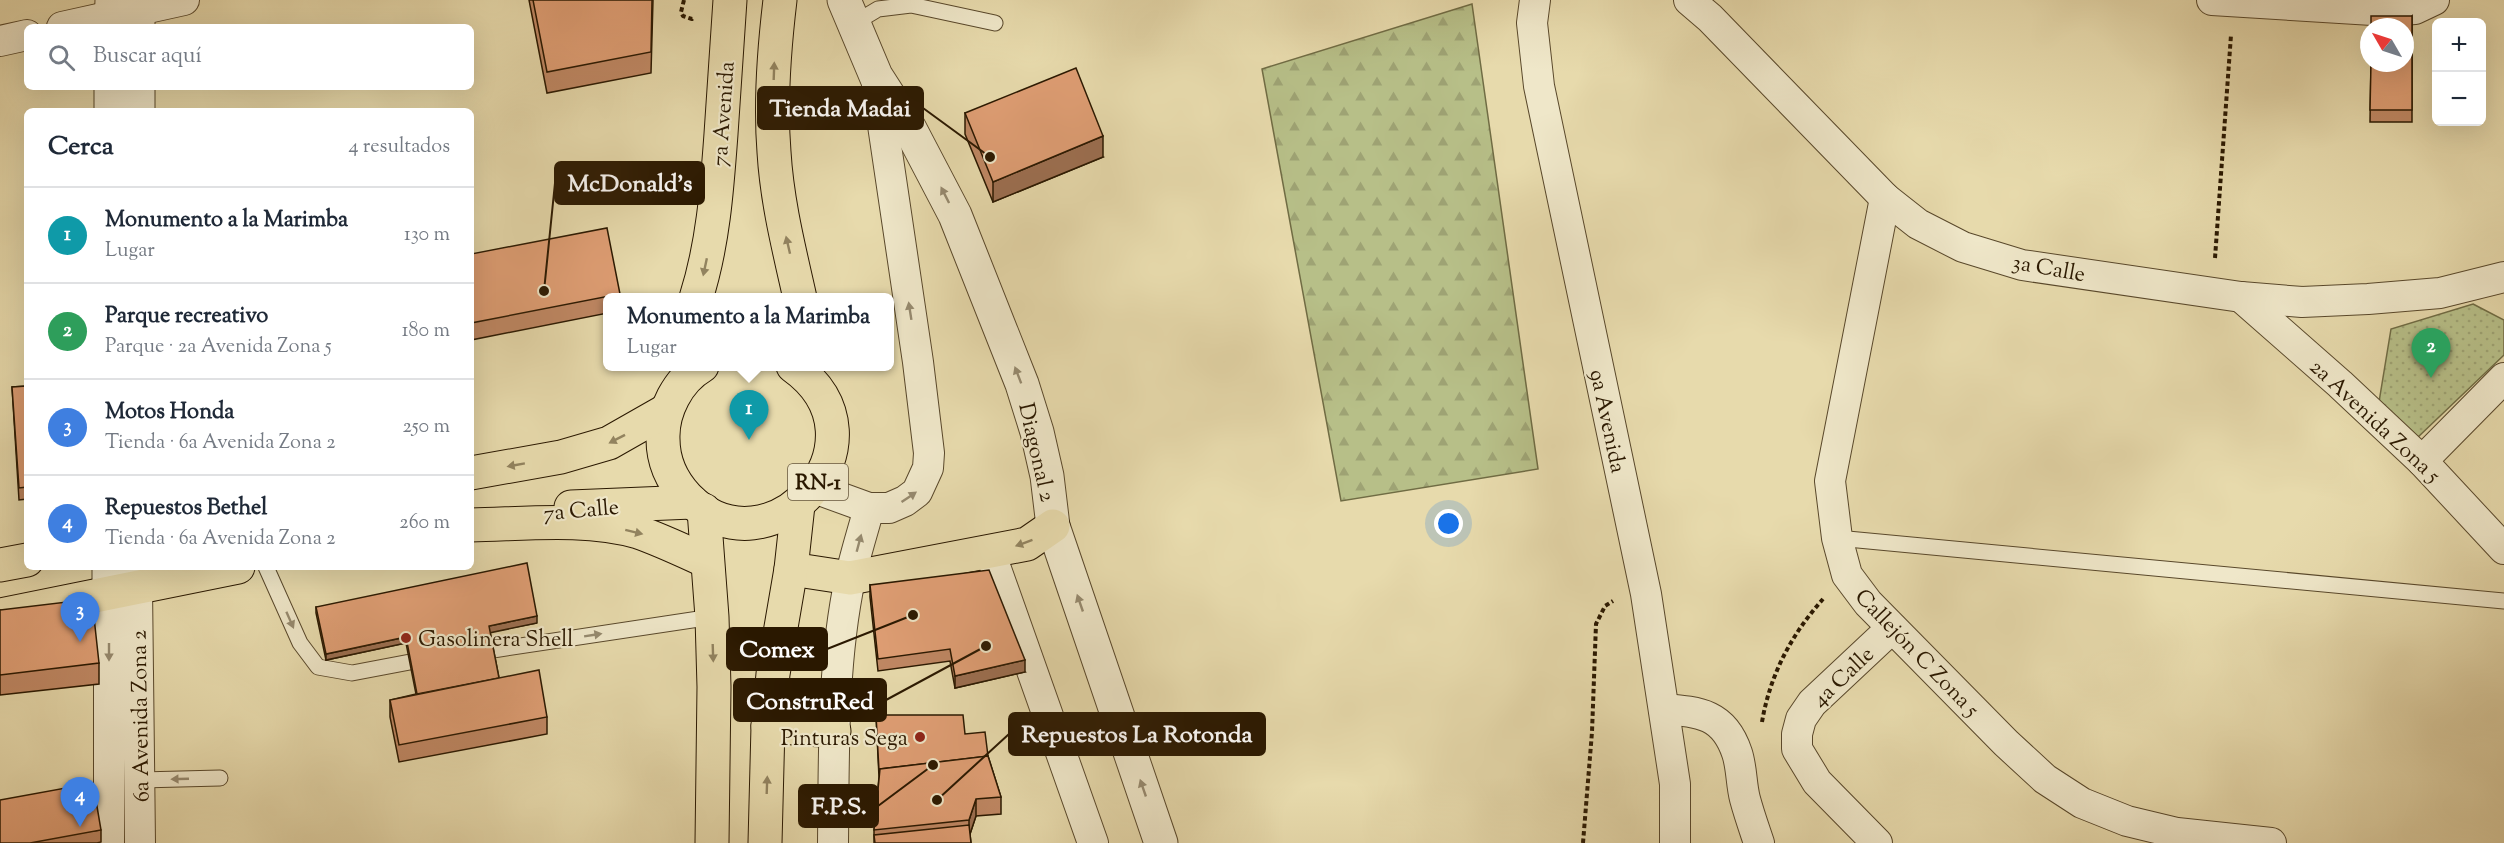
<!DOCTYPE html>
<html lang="es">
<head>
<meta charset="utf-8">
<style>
  body { margin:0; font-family:"Sorts Mill Goudy",serif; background:#f2f2f3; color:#1f2937 }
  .controls { position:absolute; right:18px; top:18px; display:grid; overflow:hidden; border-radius:9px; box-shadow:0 6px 24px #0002 }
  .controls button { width:54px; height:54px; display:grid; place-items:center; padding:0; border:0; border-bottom:2px solid #e0e1e3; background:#fff; color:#1f2937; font:30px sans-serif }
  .compass { position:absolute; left:2360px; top:18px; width:54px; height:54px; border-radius:50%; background:#fff; box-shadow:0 6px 24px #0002; rotate:309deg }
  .you { position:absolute; left:1449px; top:524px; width:21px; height:21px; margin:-15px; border:4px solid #fff; border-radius:50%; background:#1a73e8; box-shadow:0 0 0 9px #1a73e833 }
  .badge { display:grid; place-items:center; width:39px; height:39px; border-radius:50%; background:#0b8043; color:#fff; font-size:20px; font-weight:700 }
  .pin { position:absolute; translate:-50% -50px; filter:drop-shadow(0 2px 3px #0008) }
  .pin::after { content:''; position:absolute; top:32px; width:21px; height:18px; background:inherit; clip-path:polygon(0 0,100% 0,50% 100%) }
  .popup { position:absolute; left:603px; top:293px; width:291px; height:78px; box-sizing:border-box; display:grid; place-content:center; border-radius:9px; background:#fff; filter:drop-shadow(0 2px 4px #0005); font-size:20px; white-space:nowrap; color:#747a83 }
  .popup b { font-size:22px; color:#1f2937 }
  .popup::after { content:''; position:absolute; left:50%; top:100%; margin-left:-12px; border:12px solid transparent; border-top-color:#fff }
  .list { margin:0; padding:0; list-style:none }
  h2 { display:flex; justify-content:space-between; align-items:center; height:78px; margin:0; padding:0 24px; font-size:26px }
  h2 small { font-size:20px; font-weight:400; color:#747a83 }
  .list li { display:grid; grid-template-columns:39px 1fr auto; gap:18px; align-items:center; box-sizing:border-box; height:96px; padding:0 24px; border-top:2px solid #e0e1e3 }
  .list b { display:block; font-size:22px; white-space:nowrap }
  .list p { margin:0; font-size:20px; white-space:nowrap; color:#747a83 }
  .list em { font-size:20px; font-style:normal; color:#747a83 }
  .icon { flex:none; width:33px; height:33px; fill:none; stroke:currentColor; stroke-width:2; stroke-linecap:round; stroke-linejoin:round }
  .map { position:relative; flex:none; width:2504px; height:843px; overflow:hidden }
  .search { position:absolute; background:#fff; box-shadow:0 6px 24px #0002; left:24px; top:24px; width:450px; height:66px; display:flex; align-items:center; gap:15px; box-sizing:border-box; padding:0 21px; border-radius:9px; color:#747a83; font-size:22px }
  .panel { position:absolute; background:#fff; box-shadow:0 6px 24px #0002; left:24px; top:108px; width:450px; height:462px; border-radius:9px }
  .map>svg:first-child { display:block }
</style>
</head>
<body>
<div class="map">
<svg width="2504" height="843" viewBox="0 0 2504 843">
  <defs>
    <pattern id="forest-firs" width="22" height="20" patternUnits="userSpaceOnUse" patternTransform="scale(1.5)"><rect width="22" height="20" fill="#b7bf88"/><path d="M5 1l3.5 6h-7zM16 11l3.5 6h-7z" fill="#9ea374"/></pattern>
    <pattern id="park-dots" width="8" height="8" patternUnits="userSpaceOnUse" patternTransform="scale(1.5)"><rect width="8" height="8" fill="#b7bf88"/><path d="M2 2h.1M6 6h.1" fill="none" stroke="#9ea374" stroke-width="1.8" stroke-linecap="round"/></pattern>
  </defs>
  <rect width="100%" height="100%" fill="#e7daac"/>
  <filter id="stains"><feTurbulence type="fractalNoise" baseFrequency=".00333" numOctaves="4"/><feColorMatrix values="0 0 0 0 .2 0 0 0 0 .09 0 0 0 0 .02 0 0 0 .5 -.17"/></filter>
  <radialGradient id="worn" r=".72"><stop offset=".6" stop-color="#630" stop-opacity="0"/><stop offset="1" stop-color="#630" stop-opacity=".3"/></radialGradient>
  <path fill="url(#forest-firs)" stroke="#706c44" stroke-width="1.5" d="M1472 4 1538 469 1341 501 1262 69Z"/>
  <path fill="url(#park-dots)" stroke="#706c44" stroke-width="1.5" d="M2473 304 2504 320V355L2417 438 2379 402 2391 329Z"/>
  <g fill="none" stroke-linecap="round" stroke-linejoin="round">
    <defs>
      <g id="service">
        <path d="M853 24 878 9 911 5 995 23"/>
        <path d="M1837 538 2504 601"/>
        <path d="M266 567 300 643 318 667 352 673 410 662"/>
        <path d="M493 650 712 617"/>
        <path d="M141 780 220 778"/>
      </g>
      <g id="minor">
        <path d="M1535 0 1532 23 1539 86 1646 594 1675 784V843"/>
        <path d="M1689 0 1710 18 1885 198 1918 224 1963 247 2022 265 2241 297 2302 302 2368 299 2440 293 2504 277"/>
        <path d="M2212 0 2389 11 2415 9 2434 0"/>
        <path d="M62 27 184 0"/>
        <path d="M0 41 27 35"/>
        <path d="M1885 198 1830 481 1837 538 1847 575 1868 603 2006 743 2045 779 2082 803 2127 821 2177 833 2271 843"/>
        <path d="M2241 297 2340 384 2422 461 2504 549"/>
        <path d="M2422 461 2504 378"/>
        <path d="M814 488 869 508H889L905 501 917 492 928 468 929 453 918 362 876 78"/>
        <path d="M990 552 1093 843"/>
        <path d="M137 588 140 843"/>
        <path d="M1664 709C1700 712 1724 714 1737 753 1742 768 1741 784 1745 799 1749 814 1754 828 1759 843"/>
        <path d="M109 843V594"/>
        <path d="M833 843C834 755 832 665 850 579 855 555 863 531 869 508"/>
        <path d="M1877 843 1817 782 1797 749V734L1801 719 1812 703 1892 628"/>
      </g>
      <g id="tertiary">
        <path d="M844 0 876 76 910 129 955 215 1022 384 1037 432 1047 476 1053 526 1161 843"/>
        <path d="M111 27 112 0"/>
        <path d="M138 27V0"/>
        <path d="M111 111V87"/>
        <path d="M138 111V87"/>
        <path d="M109 567V594"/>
        <path d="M137 567V588"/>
      </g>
      <g id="primary">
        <path d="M780 0C774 50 770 102 774 152 777 202 789 249 800 298"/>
        <path d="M696 298C713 245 717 189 721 134 724 89 727 45 730 0"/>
        <path d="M702 366C678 380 662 411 663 439 663 461 672 481 687 497 769 582 898 441 793 366"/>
        <path d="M471 473 561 457 609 443 667 410"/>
        <path d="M571 507 692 502"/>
        <path d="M704 510 712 617 714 687 712 843"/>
        <path d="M471 525C525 524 586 517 638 532 661 540 684 551 706 561"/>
        <path d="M0 565 27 560"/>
        <path d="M791 569 850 578 1027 544 1053 526"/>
        <path d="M0 615 238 567"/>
        <path d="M768 726 834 731"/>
        <path d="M765 843 768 726 773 674 791 569 798 505"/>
      </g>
    </defs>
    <use href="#service" stroke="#59482b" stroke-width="17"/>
    <use href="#minor" stroke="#59482b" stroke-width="32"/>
    <use href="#tertiary" stroke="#59482b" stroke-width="35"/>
    <use href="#primary" stroke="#2a1800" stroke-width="35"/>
    <g stroke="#2a1800" stroke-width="4" stroke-dasharray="4.5 3" stroke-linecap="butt">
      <path d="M684 0 681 12 683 16 692 19 694 17"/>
      <path d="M2215 258 2231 35"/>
      <path d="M1762 722C1770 675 1791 635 1823 599"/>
      <path d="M1583 843 1592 732 1596 624 1605 606 1613 601"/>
    </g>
    <use href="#service" stroke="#efe7c9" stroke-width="15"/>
    <use href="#minor" stroke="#efe7c9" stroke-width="30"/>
    <use href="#tertiary" stroke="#efe7c9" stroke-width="33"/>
    <use href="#primary" stroke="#e7daac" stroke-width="33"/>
  </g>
  <g fill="#c08864" stroke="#2a1800" stroke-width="1.5">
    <path d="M529 0H653L651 73 547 93Z"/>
    <path d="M2412 16V122H2370L2371 63Z"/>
    <path d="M965 113 1103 157 993 202 965 134Z"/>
    <path d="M471 254 620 294V297H608V313L471 340Z"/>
    <path d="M27 386V499L19 500 12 387Z"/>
    <path d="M870 585 1025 672 955 688 950 661 878 671 870 597Z"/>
    <path d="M316 607 537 623 490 632 499 678 547 717V734L399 762 390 717V700L416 694 406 643 326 660 316 613Z"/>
    <path d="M0 610 99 663V684L0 695Z"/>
    <path d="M876 715 965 734 988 756 1001 797V814L976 816 970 834 971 843H874V830L879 777Z"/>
    <path d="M101 830V842L97 843H0Z"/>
  </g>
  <g fill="#9c6f51" stroke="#2a1800" stroke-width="1.5">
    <path d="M1103 136V157L993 202V182Z"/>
    <path d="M537 616V623L489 633V626Z"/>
    <path d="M406 637V643L326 660V654Z"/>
    <path d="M1025 660V672L955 688V676Z"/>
    <path d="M976 799V816L969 837V820Z"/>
  </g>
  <g fill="#df9e74" stroke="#2a1800" stroke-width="1.5">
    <path d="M533 0H652L651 52 547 72Z"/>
    <path d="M2371 16H2412V110H2370L2371 63H2405V27H2371Z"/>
    <path d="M1076 68 1103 136 993 182 965 113Z"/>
    <path d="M607 228 620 294 471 323V254Z"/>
    <path d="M27 386V487L19 488 12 387Z"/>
    <path d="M527 563 537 616 489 626 499 678 417 694 406 637 326 654 316 607Z"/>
    <path d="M989 570 1025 660 955 676 950 649 878 659 870 585Z"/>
    <path d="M92 599 99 663 0 675V610Z"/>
    <path d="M539 670 547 717 399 745 390 700Z"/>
    <path d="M876 715H963L965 734 985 732 988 756 880 769 879 771Z"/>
    <path d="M988 756 1001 797 976 799 969 820 874 830 880 769Z"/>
    <path d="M93 783 101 830 30 843H0V800Z"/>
    <path d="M969 825 971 843H875L874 835Z"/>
  </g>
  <defs><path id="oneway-solid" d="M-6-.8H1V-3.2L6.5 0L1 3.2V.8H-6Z" transform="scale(1.5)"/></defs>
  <g fill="#92835f">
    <use href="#oneway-solid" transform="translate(774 71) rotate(-88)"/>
    <use href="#oneway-solid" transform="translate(788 245) rotate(-103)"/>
    <use href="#oneway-solid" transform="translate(705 267) rotate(102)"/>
    <use href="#oneway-solid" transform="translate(617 439) rotate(153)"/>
    <use href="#oneway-solid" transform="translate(516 465) rotate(170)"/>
    <use href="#oneway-solid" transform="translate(634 532) rotate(14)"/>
    <use href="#oneway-solid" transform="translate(1024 543) rotate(160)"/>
    <use href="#oneway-solid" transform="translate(713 653) rotate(88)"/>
    <use href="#oneway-solid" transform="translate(767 785) rotate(-88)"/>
  </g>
  <g fill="#968a6f">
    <use href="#oneway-solid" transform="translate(945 195) rotate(-117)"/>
    <use href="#oneway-solid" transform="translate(910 311) rotate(-99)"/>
    <use href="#oneway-solid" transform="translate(1018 375) rotate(-111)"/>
    <use href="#oneway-solid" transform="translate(909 497) rotate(-34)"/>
    <use href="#oneway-solid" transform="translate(859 543) rotate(-75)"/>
    <use href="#oneway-solid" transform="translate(1080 603) rotate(-109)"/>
    <use href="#oneway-solid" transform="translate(290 620) rotate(66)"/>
    <use href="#oneway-solid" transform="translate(593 635) rotate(-9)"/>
    <use href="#oneway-solid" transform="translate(109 652) rotate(90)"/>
    <use href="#oneway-solid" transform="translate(180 779) rotate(178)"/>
    <use href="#oneway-solid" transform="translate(1143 788) rotate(-109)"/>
  </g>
  <g fill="#8f2418" stroke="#efe7c9" stroke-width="2">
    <circle cx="406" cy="638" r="6"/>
    <circle cx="920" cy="737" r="6"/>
  </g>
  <g text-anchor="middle" stroke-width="4.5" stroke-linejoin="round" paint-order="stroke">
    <rect fill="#efe7c9" stroke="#65563c" stroke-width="1.5" x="788" y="464" width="60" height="36" rx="4.5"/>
    <g font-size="21" font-weight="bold" fill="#2a1800">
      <text x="818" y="489">RN-1</text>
    </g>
    <g font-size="22" fill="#2a1800" stroke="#efe7c9">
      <text transform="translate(722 114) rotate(-86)" y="8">7a Avenida</text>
      <text transform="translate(2049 267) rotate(10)" y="8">3a Calle</text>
      <text transform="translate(2376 420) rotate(43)" y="8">2a Avenida Zona 5</text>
      <text transform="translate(1609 421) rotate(78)" y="8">9a Avenida</text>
      <text transform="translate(1038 452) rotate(77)" y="8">Diagonal 2</text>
      <text transform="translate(581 509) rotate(-5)" y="8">7a Calle</text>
      <text transform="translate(1918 652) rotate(46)" y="8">Callejón C Zona 5</text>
      <text transform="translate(1842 676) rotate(-44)" y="8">4a Calle</text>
      <text transform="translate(139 716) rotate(-91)" y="8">6a Avenida Zona 2</text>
    </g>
    <g font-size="22" fill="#2a1800" stroke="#efe7c9" text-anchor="start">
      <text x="418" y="646">Gasolinera Shell</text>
      <text x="908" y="745" text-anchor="end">Pinturas Sega</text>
    </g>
  </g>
  <path fill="none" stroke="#2a1800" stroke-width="2" d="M990 157L923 108M544 291L555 183M913 615L827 649M986 646L886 700M937 800L1009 734M933 765L878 806"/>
  <g fill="#2a1800" stroke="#efe7c9" stroke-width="2">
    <circle cx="990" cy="157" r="6"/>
    <circle cx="544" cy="291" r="6"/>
    <circle cx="913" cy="615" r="6"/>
    <circle cx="986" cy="646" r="6"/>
    <circle cx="937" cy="800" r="6"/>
    <circle cx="933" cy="765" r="6"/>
  </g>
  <g fill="#2a1800" stroke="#2a1800" stroke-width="2">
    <rect x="758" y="87" width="165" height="42" rx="6"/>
    <rect x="555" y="162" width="149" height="42" rx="6"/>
    <rect x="727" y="628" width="100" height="42" rx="6"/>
    <rect x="734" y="679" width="152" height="42" rx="6"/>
    <rect x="1009" y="713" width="256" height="42" rx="6"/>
    <rect x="799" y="785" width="79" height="42" rx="6"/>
  </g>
  <g font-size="24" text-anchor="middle" font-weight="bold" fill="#fff">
    <text x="840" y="116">Tienda Madai</text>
    <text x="630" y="191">McDonald's</text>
    <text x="777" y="657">Comex</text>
    <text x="810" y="709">ConstruRed</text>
    <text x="1137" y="742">Repuestos La Rotonda</text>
    <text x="839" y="814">F.P.S.</text>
  </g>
  <rect width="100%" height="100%" filter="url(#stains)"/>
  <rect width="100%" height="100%" fill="url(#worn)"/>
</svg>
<div class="controls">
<button>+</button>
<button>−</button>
</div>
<svg class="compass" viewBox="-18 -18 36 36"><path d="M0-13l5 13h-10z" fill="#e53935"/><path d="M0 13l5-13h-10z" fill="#747a83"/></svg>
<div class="you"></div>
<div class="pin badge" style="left:749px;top:440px;background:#0f9aa8">1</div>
<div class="popup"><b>Monumento a la Marimba</b>Lugar</div>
<div class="pin badge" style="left:2431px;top:378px;background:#2e9e5b">2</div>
<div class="pin badge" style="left:80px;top:642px;background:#3f7fe0">3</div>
<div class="pin badge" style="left:80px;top:827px;background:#3f7fe0">4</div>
<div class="search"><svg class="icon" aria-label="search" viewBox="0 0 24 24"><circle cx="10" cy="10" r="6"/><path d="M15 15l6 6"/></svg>Buscar aquí</div>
<section class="panel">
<h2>Cerca<small>4 resultados</small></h2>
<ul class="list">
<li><span class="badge" style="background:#0f9aa8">1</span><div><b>Monumento a la Marimba</b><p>Lugar</p></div><em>130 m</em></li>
<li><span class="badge" style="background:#2e9e5b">2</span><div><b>Parque recreativo</b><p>Parque · 2a Avenida Zona 5</p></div><em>180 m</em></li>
<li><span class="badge" style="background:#3f7fe0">3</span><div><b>Motos Honda</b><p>Tienda · 6a Avenida Zona 2</p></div><em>250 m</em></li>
<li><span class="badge" style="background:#3f7fe0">4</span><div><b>Repuestos Bethel</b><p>Tienda · 6a Avenida Zona 2</p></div><em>260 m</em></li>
</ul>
</section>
</div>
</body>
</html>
